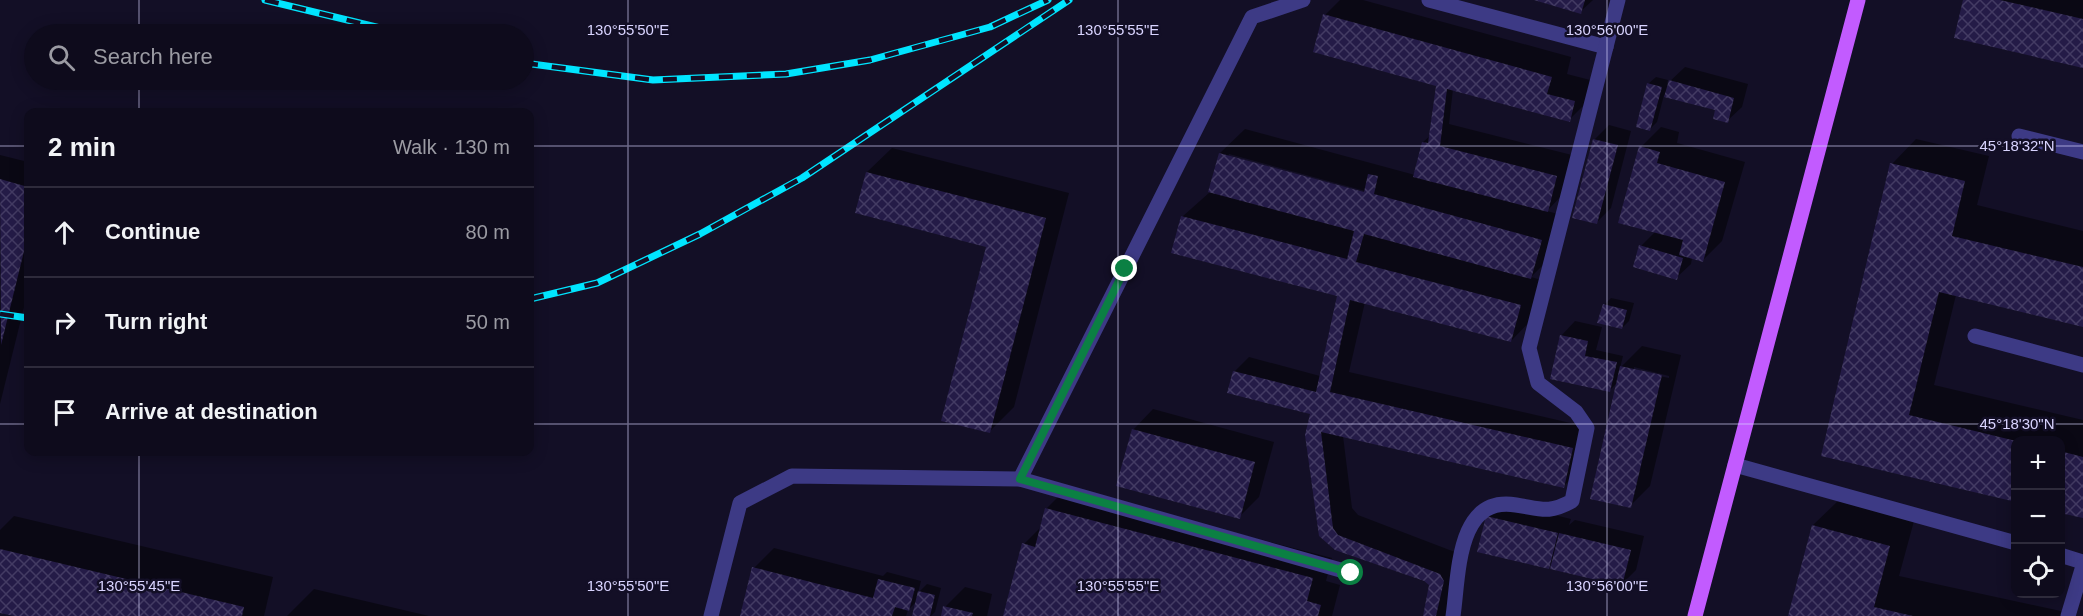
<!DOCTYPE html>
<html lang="en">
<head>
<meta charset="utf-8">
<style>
  body { margin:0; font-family:Helvetica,sans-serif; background:#1c1929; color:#f1f3f6 }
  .controls { position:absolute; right:18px; bottom:18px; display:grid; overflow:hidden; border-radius:12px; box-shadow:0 3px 15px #0003 }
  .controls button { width:54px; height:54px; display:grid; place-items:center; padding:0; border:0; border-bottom:2px solid #2e2b3b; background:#0e0b1c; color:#f1f3f6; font:30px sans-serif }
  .stop { position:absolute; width:18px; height:18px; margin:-14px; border:4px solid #0b8043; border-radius:50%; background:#fff }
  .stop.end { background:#0b8043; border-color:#fff; box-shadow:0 2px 6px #0008 }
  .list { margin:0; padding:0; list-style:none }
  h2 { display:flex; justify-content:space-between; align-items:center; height:78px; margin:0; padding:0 24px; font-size:26px }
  h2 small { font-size:20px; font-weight:400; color:#9b9ba3 }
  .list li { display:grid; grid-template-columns:39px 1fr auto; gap:18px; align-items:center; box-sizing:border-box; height:90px; padding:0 24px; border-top:2px solid #2e2b3b }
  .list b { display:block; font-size:22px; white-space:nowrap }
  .list em { font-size:20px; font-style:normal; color:#9b9ba3 }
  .icon { flex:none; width:33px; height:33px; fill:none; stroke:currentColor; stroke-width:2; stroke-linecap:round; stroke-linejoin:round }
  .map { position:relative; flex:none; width:2083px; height:616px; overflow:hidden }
  .search { position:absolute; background:#0e0b1c; box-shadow:0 3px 15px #0003; left:24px; top:24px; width:510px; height:66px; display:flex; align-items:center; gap:15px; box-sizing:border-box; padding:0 21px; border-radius:33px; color:#9b9ba3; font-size:22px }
  .panel { position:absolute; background:#0e0b1c; box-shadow:0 3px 15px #0003; left:24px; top:108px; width:510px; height:348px; border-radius:12px }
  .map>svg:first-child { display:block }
</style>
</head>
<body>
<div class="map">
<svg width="2083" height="616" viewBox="0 0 2083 616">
  <defs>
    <pattern id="building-cross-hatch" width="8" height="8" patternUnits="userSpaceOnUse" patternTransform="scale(1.5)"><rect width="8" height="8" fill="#241b47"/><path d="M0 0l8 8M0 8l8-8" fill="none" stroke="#433b63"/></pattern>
  </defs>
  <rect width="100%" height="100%" fill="#130f26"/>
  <g fill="#0007" fill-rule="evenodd">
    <path d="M1340 0H1363L1571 57 1567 74 1594 81 1589 100 1569 120 1453 89 1449 124 1576 156 1567 190 1547 211 1565 216 1555 253 1531 277 1545 281 1535 316 1511 341 1365 302 1349 372 1592 428 1583 466 1563 487 1343 436 1352 508 1358 515 1460 554 1450 616H1425L1431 584 1336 548 1311 413 1234 372 1249 357 1320 376 1339 295 1173 252 1183 216 1210 192 1220 153 1245 129 1415 175 1423 142 1431 135 1438 85 1325 15ZM1229 154 1365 191V194L1228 157Z"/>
    <path d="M1537 0H1593L1580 12Z"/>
    <path d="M1965 0H2083V66Z"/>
    <path d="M1685 67 1748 84 1742 107 1727 121 1717 109 1664 95 1657 122 1650 129 1648 84 1656 77 1668 80 1667 84Z"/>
    <path d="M1609 125 1631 131 1611 208 1597 222 1595 139Z"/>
    <path d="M1661 127 1679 132 1677 143 1745 162 1722 241 1702 261 1692 258 1691 264 1676 278 1641 246 1656 231 1641 147Z"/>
    <path d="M1916 139 1989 156 1977 205 2083 231V326L1956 295 1934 385 2083 420V517L2060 511V440H2016V500L1823 455 1892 164Z"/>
    <path d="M892 148 1069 193 1014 407 989 432 988 246 867 172Z"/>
    <path d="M0 155 28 162V291L0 404Z"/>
    <path d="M1611 298 1634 303 1629 321 1622 328 1604 305Z"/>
    <path d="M1575 321 1602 327 1596 350 1623 356 1620 368 1642 346 1681 355 1650 486 1630 506 1618 382 1609 391 1561 336ZM1634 367 1669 376V378L1634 371Z"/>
    <path d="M1153 409 1274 442 1259 497 1239 517 1133 430Z"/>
    <path d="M1066 489 1332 558 1326 581 1340 585 1332 616H1005L1024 544 1042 526 1046 509Z"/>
    <path d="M1838 501 1914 521 1899 576 2070 613V616H1789L1813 525Z"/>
    <path d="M1501 502 1571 519 1569 525 1575 520 1644 536 1636 570 1622 584 1553 562 1548 567 1487 516Z"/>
    <path d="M14 516 273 577 264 616H21L0 611V530Z"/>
    <path d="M774 548 883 576 887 572 921 581 918 593 927 584 941 588 935 612 931 616H915L917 601 908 610 906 616H741L754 568Z"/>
    <path d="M965 587 992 594 987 616H942L945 607Z"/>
    <path d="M314 589 429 616H287Z"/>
  </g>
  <g fill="url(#building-cross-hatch)">
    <path d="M1534 0H1585L1581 14Z"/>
    <path d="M1963 0H2000L2083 19V68L1954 38Z"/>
    <path d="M1323 14 1552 77 1547 94 1575 101 1570 122 1447 89 1440 146 1557 176 1548 212 1413 177 1422 142 1428 143 1436 86 1313 52Z"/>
    <path d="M1669 80 1734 98 1728 123 1713 119 1715 110 1664 97Z"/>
    <path d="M1647 83 1662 87 1650 131 1636 127Z"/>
    <path d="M1593 139 1618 145 1597 224 1572 218Z"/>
    <path d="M1639 146 1660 152 1657 163 1725 182 1703 262 1679 255 1683 240 1618 223Z"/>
    <path d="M1219 153 1364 192 1368 174 1378 176 1374 194 1542 240 1531 279 1364 234 1356 262 1521 305 1511 342 1350 300 1330 392 1573 448 1564 488 1321 432 1333 528 1338 535 1440 574 1444 581 1436 616H1423L1429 585 1424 581 1335 550 1319 536 1305 435 1310 414 1227 393 1233 371 1316 392 1337 296 1171 253 1181 216 1347 259 1354 231 1208 192Z"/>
    <path d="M1890 163 1965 181 1952 236 2083 267V327L1939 292 1909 415 2016 441V502L1821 456Z"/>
    <path d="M866 172 1046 218 990 433 941 421 986 247 855 213Z"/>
    <path d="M0 179 28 187V235L1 345Z"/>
    <path d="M1639 245 1683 258 1677 280 1633 267Z"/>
    <path d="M1603 304 1627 310 1622 329 1597 323Z"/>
    <path d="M1560 335 1588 341 1585 356 1617 362 1610 392 1550 379Z"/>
    <path d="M1620 366 1662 375 1631 508 1590 499Z"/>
    <path d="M1132 429 1255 462 1240 519 1116 486Z"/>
    <path d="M2060 451 2083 457V518L2060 513Z"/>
    <path d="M1045 508 1313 578 1307 601 1321 605 1318 616H1003L1022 543 1035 547Z"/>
    <path d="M1486 516 1558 533 1549 569 1477 552Z"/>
    <path d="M1812 525 1890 546 1874 607 1913 616H1788Z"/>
    <path d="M1559 533 1631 550 1622 586 1550 569Z"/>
    <path d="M0 549 244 607 242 616H14L0 613Z"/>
    <path d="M752 567 873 598 878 579 915 588 909 611 895 607 892 616H740Z"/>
    <path d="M918 591 935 595 930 616H912Z"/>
    <path d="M943 606 973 613 972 616H941Z"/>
  </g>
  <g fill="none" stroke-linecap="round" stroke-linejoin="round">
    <g stroke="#3d3a85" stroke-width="15">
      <path d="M1429 0 1606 47"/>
      <path d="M2019 136 2083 152"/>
      <path d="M1975 336 2083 365"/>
      <path d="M1735 465 2016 543"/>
      <path d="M1020 479 1252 17 1303 0"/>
      <path d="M2060 555 2083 562"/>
      <path d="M711 616 740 503 792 476 1020 479 1351 573"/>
      <path d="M1453 616C1459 576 1456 495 1516 505 1542 509 1548 514 1572 501L1587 428 1576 412 1538 383 1529 348 1618 0"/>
      <path d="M2068 616 2083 566"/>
    </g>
    <path stroke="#c25bff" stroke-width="15" d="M1695 616 1858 0"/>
    <defs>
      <g id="rail">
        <path d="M265 0 405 34"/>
        <path d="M524 63 653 80 786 74 870 60 990 27 1048 0"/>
        <path d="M530 299 597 283 700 234 802 178 1069 0"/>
        <path d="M0 314 28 318"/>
      </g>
    </defs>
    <use href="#rail" stroke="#00e5ff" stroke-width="7"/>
    <use href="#rail" stroke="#130f26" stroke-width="4.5" stroke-dasharray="14" stroke-linecap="butt"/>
  </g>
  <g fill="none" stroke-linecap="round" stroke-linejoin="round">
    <path stroke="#0b8043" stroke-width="8" d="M1125 269 1020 479 1351 573"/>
  </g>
  <path fill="none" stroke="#d9d4ff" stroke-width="1.5" stroke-opacity="0.45" d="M139 0V34M628 0V616M1118 0V616M1607 0V616M139 80V112M0 146H28M530 146H2083M0 424H28M530 424H2083M139 452V616"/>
  <g font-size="15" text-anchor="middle" fill="#d9d4ff" stroke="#130f26" stroke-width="5" stroke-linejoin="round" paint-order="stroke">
    <text x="628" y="35">130°55'50"E</text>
    <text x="1118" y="35">130°55'55"E</text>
    <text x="1607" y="35">130°56'00"E</text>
    <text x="2017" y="151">45°18'32"N</text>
    <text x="2017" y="429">45°18'30"N</text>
    <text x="139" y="591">130°55'45"E</text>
    <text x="628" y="591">130°55'50"E</text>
    <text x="1118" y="591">130°55'55"E</text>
    <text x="1607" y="591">130°56'00"E</text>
  </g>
</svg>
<div class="controls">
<button>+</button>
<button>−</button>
<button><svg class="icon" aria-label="locate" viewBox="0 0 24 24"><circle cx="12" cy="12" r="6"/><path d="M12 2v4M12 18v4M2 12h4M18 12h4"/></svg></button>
</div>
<div class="stop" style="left:1351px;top:573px"></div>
<div class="stop end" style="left:1125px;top:269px"></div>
<div class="search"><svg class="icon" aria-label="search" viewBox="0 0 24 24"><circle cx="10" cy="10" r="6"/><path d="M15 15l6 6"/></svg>Search here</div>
<section class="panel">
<h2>2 min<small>Walk · 130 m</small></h2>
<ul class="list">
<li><svg class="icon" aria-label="ahead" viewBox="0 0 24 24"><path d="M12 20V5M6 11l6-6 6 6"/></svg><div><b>Continue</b></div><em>80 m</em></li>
<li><svg class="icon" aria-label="right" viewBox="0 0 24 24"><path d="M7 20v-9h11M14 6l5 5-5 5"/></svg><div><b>Turn right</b></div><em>50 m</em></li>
<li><svg class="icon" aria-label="arrive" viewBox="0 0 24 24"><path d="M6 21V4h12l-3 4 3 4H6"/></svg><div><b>Arrive at destination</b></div></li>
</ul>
</section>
</div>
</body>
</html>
